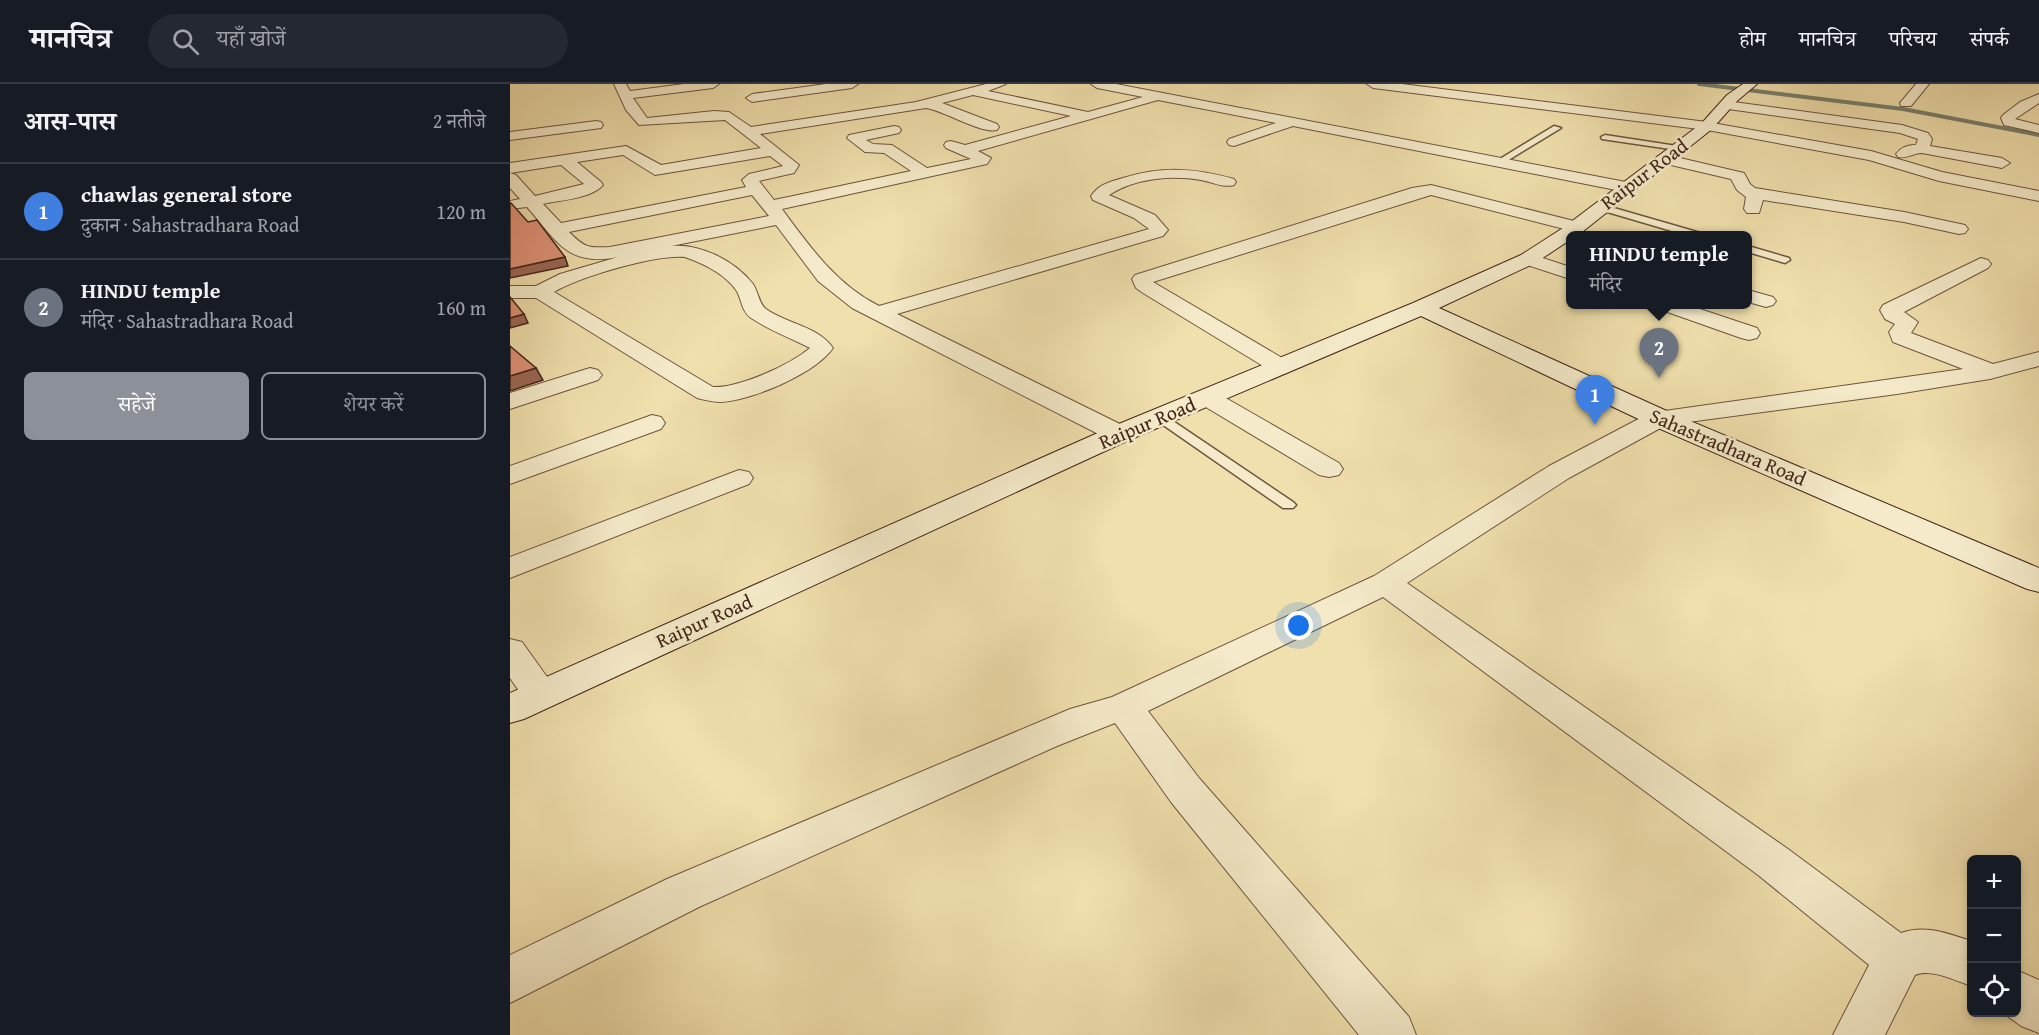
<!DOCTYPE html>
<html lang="hi">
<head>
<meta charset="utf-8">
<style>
  body { margin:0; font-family:"Gentium Book Plus","Noto Serif Devanagari",serif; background:#242831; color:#f1f3f6 }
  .controls { position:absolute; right:18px; bottom:18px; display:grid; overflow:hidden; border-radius:9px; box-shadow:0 3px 9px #0003 }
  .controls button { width:54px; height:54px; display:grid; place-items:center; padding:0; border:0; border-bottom:2px solid #363941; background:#171b24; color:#f1f3f6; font:30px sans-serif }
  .you { position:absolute; left:789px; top:542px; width:21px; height:21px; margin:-15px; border:4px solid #fff; border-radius:50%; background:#1a73e8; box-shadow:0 0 0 9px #1a73e833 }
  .badge { display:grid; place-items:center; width:39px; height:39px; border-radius:50%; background:#8c9099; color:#fff; font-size:20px; font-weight:700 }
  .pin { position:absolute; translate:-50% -50px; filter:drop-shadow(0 2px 3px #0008) }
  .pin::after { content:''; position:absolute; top:32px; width:21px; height:18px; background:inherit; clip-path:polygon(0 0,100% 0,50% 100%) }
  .popup { position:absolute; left:1056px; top:147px; width:186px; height:78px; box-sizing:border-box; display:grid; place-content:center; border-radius:9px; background:#171b24; filter:drop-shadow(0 2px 4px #0005); font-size:20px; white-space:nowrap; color:#9ea1a6 }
  .popup b { font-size:22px; color:#f1f3f6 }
  .popup::after { content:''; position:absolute; left:50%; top:100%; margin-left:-12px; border:12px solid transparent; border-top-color:#171b24 }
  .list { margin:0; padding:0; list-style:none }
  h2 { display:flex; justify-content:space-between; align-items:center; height:78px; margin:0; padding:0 24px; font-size:26px }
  h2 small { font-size:20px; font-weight:400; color:#9ea1a6 }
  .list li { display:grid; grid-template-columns:39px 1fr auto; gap:18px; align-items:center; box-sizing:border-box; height:96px; padding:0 24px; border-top:2px solid #363941 }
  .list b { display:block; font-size:22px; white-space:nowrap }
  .list p { margin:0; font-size:20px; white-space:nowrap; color:#9ea1a6 }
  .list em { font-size:20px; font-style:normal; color:#9ea1a6 }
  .actions { display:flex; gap:12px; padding:18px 24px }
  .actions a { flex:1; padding:14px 0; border:2px solid #8c9099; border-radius:9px; text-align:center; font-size:21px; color:#8c9099 }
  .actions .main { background:#8c9099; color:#fff }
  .icon { flex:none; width:33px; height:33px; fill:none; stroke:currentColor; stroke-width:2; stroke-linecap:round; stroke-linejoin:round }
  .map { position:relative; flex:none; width:1529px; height:951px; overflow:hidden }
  header { display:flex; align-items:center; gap:36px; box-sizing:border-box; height:84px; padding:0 30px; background:#171b24; border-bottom:2px solid #363941 }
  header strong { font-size:28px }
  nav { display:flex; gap:33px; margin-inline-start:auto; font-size:21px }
  .search { width:420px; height:54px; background:#242831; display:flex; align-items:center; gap:15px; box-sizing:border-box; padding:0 21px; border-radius:33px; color:#9ea1a6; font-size:22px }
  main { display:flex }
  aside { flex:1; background:#171b24 }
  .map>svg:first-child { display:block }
</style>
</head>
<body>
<header>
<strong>मानचित्र</strong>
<div class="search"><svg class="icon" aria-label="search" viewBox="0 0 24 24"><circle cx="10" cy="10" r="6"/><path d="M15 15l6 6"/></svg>यहाँ खोजें</div>
<nav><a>होम</a><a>मानचित्र</a><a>परिचय</a><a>संपर्क</a></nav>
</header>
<main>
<aside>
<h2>आस-पास<small>2 नतीजे</small></h2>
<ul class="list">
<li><span class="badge" style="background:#3f7fe0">1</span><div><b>chawlas general store</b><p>दुकान · Sahastradhara Road</p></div><em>120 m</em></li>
<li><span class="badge" style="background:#6b7280">2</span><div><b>HINDU temple</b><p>मंदिर · Sahastradhara Road</p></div><em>160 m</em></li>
</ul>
<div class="actions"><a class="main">सहेजें</a><a>शेयर करें</a></div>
</aside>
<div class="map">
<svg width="1529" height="951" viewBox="0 0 1529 951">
  <rect width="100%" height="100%" fill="#f0e0ad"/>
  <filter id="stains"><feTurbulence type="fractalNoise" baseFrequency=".00333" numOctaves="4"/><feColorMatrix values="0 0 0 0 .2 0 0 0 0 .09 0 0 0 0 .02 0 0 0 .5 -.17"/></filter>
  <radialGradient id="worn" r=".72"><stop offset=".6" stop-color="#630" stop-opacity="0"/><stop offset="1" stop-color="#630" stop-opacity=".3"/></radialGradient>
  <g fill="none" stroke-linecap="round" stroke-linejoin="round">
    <path stroke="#77816e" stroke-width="4" d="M1189 0 1393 25 1529 51"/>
    <defs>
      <g id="lane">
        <path d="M1044 42 1051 44 992 80 985 78Z"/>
        <path d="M1095 51 1167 62 1171 64 1167 66 1092 55 1091 53Z"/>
        <path d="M1090 120 1194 150 1195 152H1179L1087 125 1086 123Z"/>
        <path d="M1238 162 1279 174 1280 176 1275 179 1238 168Z"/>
        <path d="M651 329 783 418 786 421 783 424H773L646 336 644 333 646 330Z"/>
      </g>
      <g id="street">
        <path d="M104 0H116L120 7 174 0H209L203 4 123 14 137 34 204 27 219 28 241 43 406 18 476 0H496L478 7 578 28 633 13 587 4 581 0H606L1116 98 1124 103 1116 108 783 42 724 62 719 61 717 58 719 55 766 39 648 16 468 67 481 74 477 80 272 125C299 162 327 201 369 222L639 145 624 134 583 116 581 112C589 100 600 98 613 94 652 82 685 84 724 95L726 98 724 101C713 104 702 98 691 96 662 91 625 94 599 111L645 131 658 146 653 152 387 230 618 344 622 350 618 356 609 358 600 356 342 224 308 197 266 141 161 162C190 159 225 177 243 200 248 207 249 220 256 225 277 240 308 242 323 264 305 290 242 316 211 318 203 318 195 316 187 314L26 214H0V202H26L50 190 108 173C57 183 47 157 17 123L0 125V117L10 115 0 104V89L6 91 25 112 74 100 51 81 0 89V79L116 62 151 81 251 64 215 36 129 41 116 26ZM463 11 561 32 455 61 441 57 436 58 434 61 436 64 461 75 417 84 382 61 363 60 356 56 389 49 391 46 389 43 384 42 339 51 337 54 355 68 374 69 401 87 264 116 249 97 284 89 289 81 250 50 416 24C435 27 471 50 487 46L489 43 487 40 432 19ZM113 71 145 91 260 72 273 82 239 90 232 96 236 103 51 139 33 120C50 116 81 115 93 101L91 98 67 78ZM242 111 259 132 100 163C78 164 75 164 59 148ZM175 173C192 179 215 190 226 206 232 215 231 227 241 234 259 246 281 254 300 264 280 281 229 304 203 303L44 208C69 193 146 170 175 173Z"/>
        <path d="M316 0H348L342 4 242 18 236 14 242 10Z"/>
        <path d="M857 0H892L1197 38 1361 67 1432 88 1529 107V117L1429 97 1359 76 1197 46 863 4Z"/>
        <path d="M1406 0H1419L1401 22H1391L1390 19Z"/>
        <path d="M1529 10V19L1505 35 1529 41V49L1494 41 1491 34 1493 31 1510 18Z"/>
        <path d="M1216 17 1392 41 1418 49 1422 55 1420 62 1492 74 1500 79 1492 84 1412 69C1403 69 1397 75 1388 73L1386 70C1391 63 1398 61 1406 61L1408 55 1390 49 1211 24 1210 21 1211 18Z"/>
        <path d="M86 37 91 38 93 41 91 44 0 56V48Z"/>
        <path d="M1153 70 1234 89 1240 100 1245 104 1394 128 1455 141 1458 145 1455 149 1449 150 1394 138 1253 116 1249 129H1237L1234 125 1236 113 1227 106 1221 95 1148 78 1145 75 1148 72Z"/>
        <path d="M921 101 1072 139 1075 143 1072 147 1066 148 921 111 643 198 779 278 783 283 779 288 771 290 763 288 633 209 626 204 622 195 625 191 902 104Z"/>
        <path d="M1018 169 1060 183V195L1011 179 1008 175 1011 171Z"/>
        <path d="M1471 174 1478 176 1481 180 1478 184 1394 228 1408 238 1401 249 1483 280 1529 268V282L1480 295 1387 310 1156 341 1059 394 897 499 1278 765 1391 849C1416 840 1438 850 1462 857V902C1445 897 1422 884 1405 891L1375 951H1323L1359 881 1248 791 873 513 638 627 689 694 899 933 906 951H849L661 718 605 639 547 662 189 823 0 919V871L157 795 560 625 602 613 864 492 1039 382 1140 329 1453 285 1383 258 1379 248 1385 240 1375 235 1370 226 1373 221Z"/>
        <path d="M1238 206 1263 213 1266 217 1263 221 1256 223 1238 218Z"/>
        <path d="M1143 220H1175L1247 244 1250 249 1247 254 1239 256 1231 254 1146 224Z"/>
        <path d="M80 284 88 286 92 291 88 296 0 325V309Z"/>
        <path d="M698 307 707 309 829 379 833 385 829 391 819 393 809 391 689 319 686 314 689 309Z"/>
        <path d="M142 331 151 333 155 339 151 345 0 400V382Z"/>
        <path d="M229 386 239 388 243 394 239 400 0 494V473Z"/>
        <path d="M0 555 12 558 50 611 44 620 31 624 18 620 0 594Z"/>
        <path d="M1506 886 1529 896V949L1511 942 1492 928H1506Z"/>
      </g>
      <path id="secondary" d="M1233 0H1247L1227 17 1202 45 1067 152H1060V156L1025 179 929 224 1159 328 1529 484V508L1517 505 1139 340 911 232 619 356 14 635 0 639V609L599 344 903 219 1011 171 1053 144 1192 39 1217 11Z"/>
    </defs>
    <use href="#lane" stroke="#6e543e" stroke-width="3"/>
    <use href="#street" stroke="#6e543e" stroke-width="2"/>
    <use href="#secondary" stroke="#422519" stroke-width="2"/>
    <use href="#lane" fill="#f5ebca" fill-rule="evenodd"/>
    <use href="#street" fill="#f5ebca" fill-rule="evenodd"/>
    <use href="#secondary" fill="#f5ebca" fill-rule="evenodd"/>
  </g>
  <g fill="#9c6654" stroke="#422519" stroke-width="1.5">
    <path d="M55 173 58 182 0 194V185Z"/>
    <path d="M14 230 18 239 0 244V234Z"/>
    <path d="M26 284 33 296 0 307V292Z"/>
  </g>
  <g fill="#df9278" stroke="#422519" stroke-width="1.5">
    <path d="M0 119H1L18 138 27 136 55 173 0 185Z"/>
    <path d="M0 213 14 230 0 234Z"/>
    <path d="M0 262 26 284 0 292Z"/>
  </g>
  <g text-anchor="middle" stroke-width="5" stroke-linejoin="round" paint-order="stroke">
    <g font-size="20" fill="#422519" stroke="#f5ebca">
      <text transform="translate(1134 90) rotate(-37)" y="7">Raipur Road</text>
      <text transform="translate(637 339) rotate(-23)" y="7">Raipur Road</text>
      <text transform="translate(1218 363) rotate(23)" y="7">Sahastradhara Road</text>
      <text transform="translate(194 537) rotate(-24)" y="7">Raipur Road</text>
    </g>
  </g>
  <rect width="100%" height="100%" filter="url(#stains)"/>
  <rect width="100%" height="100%" fill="url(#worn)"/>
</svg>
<div class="controls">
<button>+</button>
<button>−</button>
<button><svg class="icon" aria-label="locate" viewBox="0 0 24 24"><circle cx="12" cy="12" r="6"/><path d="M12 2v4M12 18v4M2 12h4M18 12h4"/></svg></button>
</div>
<div class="you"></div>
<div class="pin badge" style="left:1085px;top:341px;background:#3f7fe0">1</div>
<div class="pin badge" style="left:1149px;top:294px;background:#6b7280">2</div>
<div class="popup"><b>HINDU temple</b>मंदिर</div>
</div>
</main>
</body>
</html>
